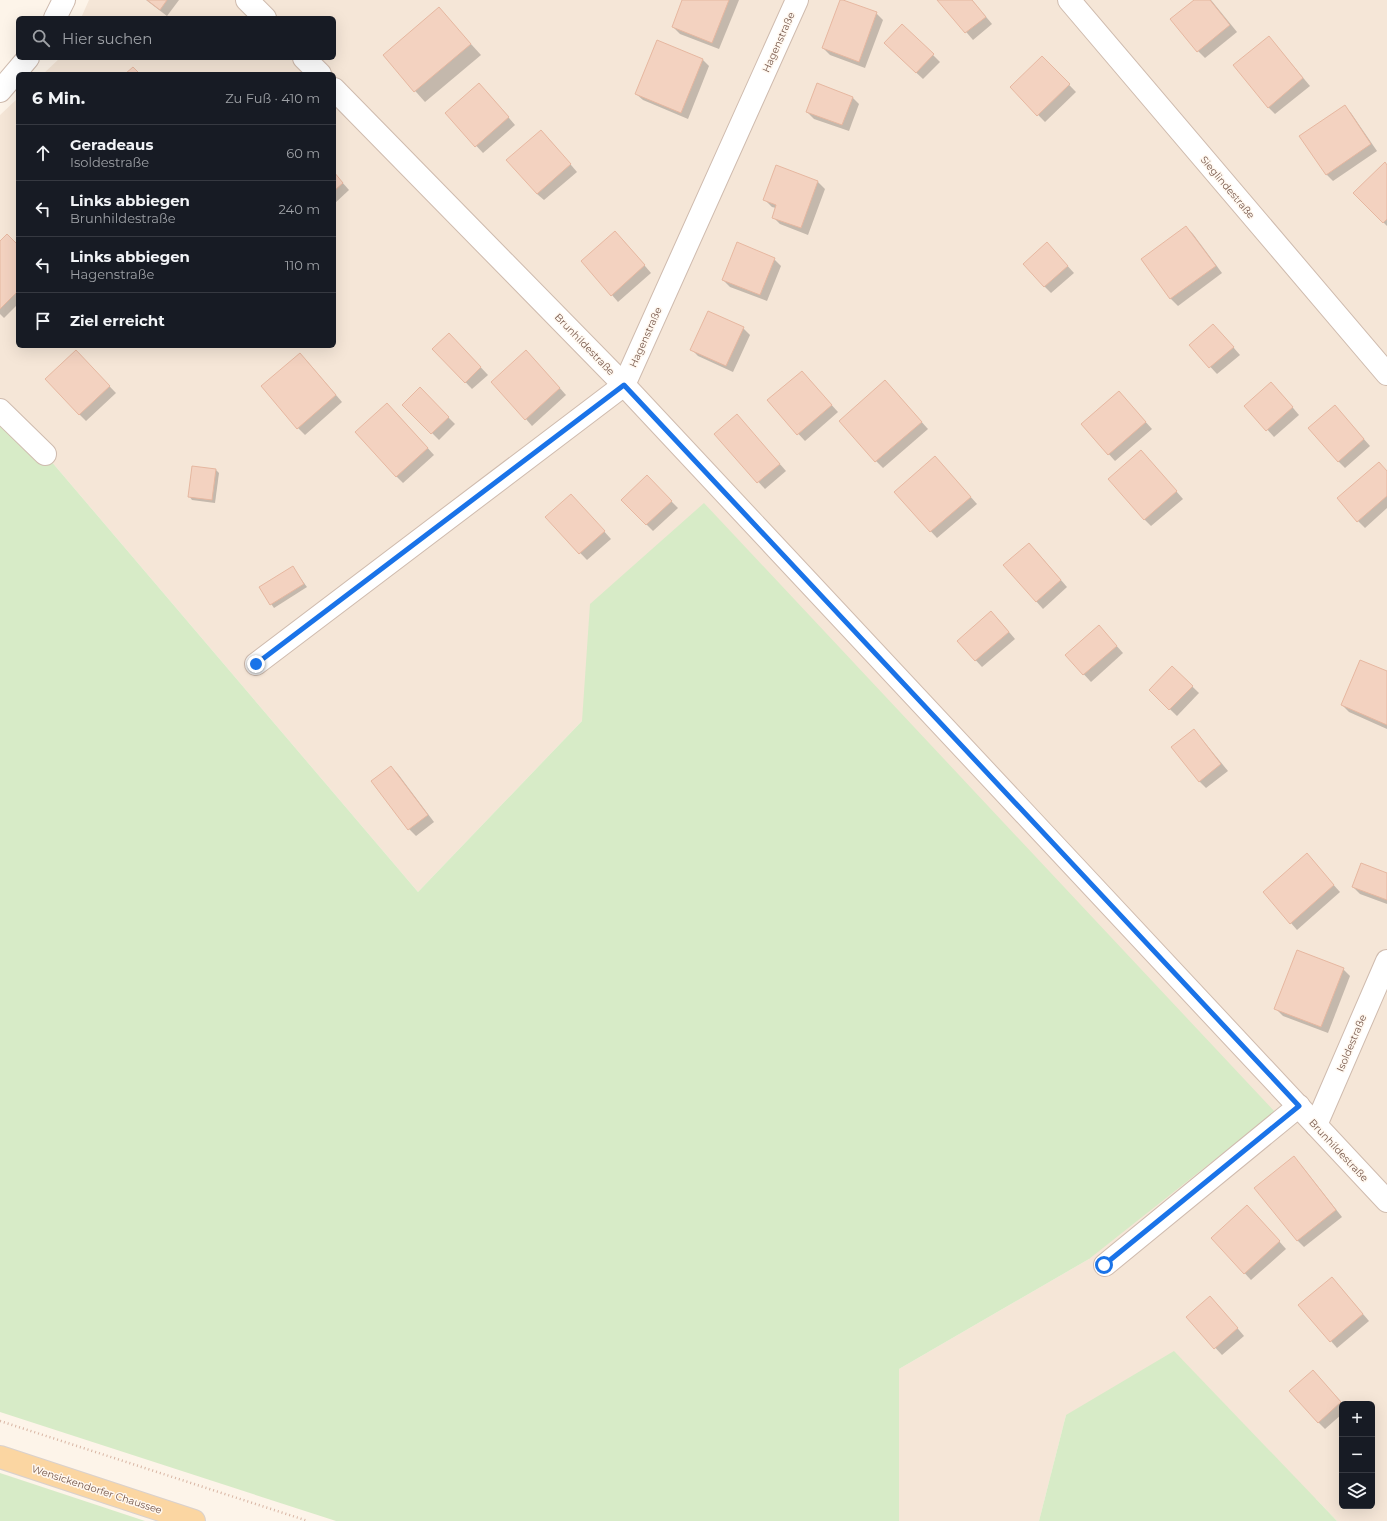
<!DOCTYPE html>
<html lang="de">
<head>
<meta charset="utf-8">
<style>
  body { margin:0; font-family:Montserrat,sans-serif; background:#20242c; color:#f1f3f6 }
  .controls { position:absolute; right:12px; bottom:12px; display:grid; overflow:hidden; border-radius:6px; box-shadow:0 4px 16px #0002 }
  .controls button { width:36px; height:36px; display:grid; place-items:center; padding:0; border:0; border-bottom:1px solid #363941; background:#171b24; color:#f1f3f6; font:20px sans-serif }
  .stop { position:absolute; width:12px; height:12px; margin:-9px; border:3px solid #1a73e8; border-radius:50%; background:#fff }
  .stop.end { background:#1a73e8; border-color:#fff; box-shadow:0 1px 4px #0008 }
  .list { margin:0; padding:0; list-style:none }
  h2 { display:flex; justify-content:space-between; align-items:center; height:52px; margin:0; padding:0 16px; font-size:17px }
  h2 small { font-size:13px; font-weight:400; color:#9ea1a6 }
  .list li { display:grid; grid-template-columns:26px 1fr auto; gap:12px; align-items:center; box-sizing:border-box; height:56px; padding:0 16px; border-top:1px solid #363941 }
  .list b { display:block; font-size:15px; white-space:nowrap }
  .list p { margin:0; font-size:13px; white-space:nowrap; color:#9ea1a6 }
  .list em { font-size:13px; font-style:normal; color:#9ea1a6 }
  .icon { flex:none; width:22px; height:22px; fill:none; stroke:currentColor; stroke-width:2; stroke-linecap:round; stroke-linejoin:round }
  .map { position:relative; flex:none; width:1387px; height:1521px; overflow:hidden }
  .search { position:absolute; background:#171b24; box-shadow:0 4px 16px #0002; left:16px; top:16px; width:320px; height:44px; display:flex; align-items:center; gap:10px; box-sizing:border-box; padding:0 14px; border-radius:6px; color:#9ea1a6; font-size:15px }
  .panel { position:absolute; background:#171b24; box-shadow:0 4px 16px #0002; left:16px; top:72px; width:320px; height:276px; border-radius:6px }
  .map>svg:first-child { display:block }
</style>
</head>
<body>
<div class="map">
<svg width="1387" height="1521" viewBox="0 0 1387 1521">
  <rect width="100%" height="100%" fill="#fdf4e9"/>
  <path fill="#f5e6d7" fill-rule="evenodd" d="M89 0H1387V1521H1337L1316 1499 1066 1415 1039 1521H899V1369L1089 1259 582 721 418 892 45 454 0 404V115L18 98V346H334V74H43L60 58H334V18H81ZM1342 1404H1372V1506H1342Z"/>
  <g fill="#d7ebc7">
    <path d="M0 413 45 454 418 892 582 721 590 604 704 503 1275 1112 1089 1259 899 1369V1521H336L0 1412Z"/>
    <path d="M1174 1351 1316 1499 1337 1521H1039L1066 1415Z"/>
    <path d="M0 1473 145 1521H0Z"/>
  </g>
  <g fill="#0003">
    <path d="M146 0H179L167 16Z"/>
    <path d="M684 0H739L719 49 680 34 673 27Z"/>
    <path d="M939 0H972L992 24 973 40Z"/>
    <path d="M1195 0H1211L1237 32 1205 58 1198 51Z"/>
    <path d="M439 9 481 55 425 102 384 56Z"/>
    <path d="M876 13 883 20 865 68 830 55 823 48Z"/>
    <path d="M1275 44 1310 86 1275 114 1268 107Z"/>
    <path d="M892 50 933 55 940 62 923 79Z"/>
    <path d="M1042 57 1076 92 1045 122 1011 87Z"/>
    <path d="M703 60 709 66 688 119 643 100 636 94Z"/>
    <path d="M486 91 515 125 483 153 446 113Z"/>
    <path d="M852 97 859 104 849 131 814 119 807 112Z"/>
    <path d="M1344 106 1351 113 1377 151 1333 181 1326 174Z"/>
    <path d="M548 138 577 172 544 200 537 194Z"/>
    <path d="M1387 166V226L1354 193Z"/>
    <path d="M334 173 349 190 334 204Z"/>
    <path d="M818 182 825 189 808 235 780 224 773 217 776 208 772 207 765 200Z"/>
    <path d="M1186 227 1193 234 1222 273 1178 306 1171 299 1142 260Z"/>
    <path d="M622 239 651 273 618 302 612 295Z"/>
    <path d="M0 242 18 247V304L4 318 0 314Z"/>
    <path d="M1054 251 1074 273 1051 293 1044 286Z"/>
    <path d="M774 259 781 266 767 301 730 287 723 280Z"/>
    <path d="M743 328 750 335 733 372 698 356 691 349Z"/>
    <path d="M1220 332 1240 355 1217 374 1190 345Z"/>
    <path d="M456 341 488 375 472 389 434 349Z"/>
    <path d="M533 358 566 395 532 426 526 419Z"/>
    <path d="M83 359 116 393 86 421 79 414Z"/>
    <path d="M307 361 342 402 305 435 298 428Z"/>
    <path d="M808 379 838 412 805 441 768 401Z"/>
    <path d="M420 389 455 424 439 440 404 405Z"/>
    <path d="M892 389 928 429 883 468 876 461Z"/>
    <path d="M1278 390 1299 415 1274 437 1246 406Z"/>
    <path d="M1125 399 1152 429 1115 461 1082 424Z"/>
    <path d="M394 411 434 455 403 483 396 476Z"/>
    <path d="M1341 413 1370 446 1345 468 1338 461Z"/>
    <path d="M743 422 786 471 765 489 715 434Z"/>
    <path d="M935 457 977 504 937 538 895 492Z"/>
    <path d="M1148 459 1183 499 1151 526 1144 519Z"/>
    <path d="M216 470 219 473 215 503 192 500 189 496Z"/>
    <path d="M1387 471V508L1365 528 1358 521Z"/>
    <path d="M647 477 678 508 653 531 622 500Z"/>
    <path d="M571 495 611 539 587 560 546 517Z"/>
    <path d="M1036 551 1067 587 1043 609 1005 566Z"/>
    <path d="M293 568 307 587 274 608 260 588Z"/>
    <path d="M998 619 1015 639 982 667 958 641Z"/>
    <path d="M1106 634 1123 653 1091 682 1066 655Z"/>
    <path d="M1172 667 1199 693 1177 716 1150 690Z"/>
    <path d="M1387 673V729L1349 712 1342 705Z"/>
    <path d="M1200 737 1228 771 1206 788 1199 781Z"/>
    <path d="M391 767 398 774 434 822 416 836 409 829Z"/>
    <path d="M1313 862 1340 892 1297 930 1291 923Z"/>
    <path d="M1387 874V904L1360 894 1353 887Z"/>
    <path d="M1343 969 1350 976 1328 1033 1283 1016 1276 1009Z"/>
    <path d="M1301 1165 1342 1217 1304 1247 1297 1240Z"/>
    <path d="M1254 1213 1286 1249 1251 1280 1212 1238Z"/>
    <path d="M1332 1278 1369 1321 1337 1348 1331 1341Z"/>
    <path d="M1217 1304 1244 1336 1222 1355 1187 1317Z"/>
    <path d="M1313 1371 1343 1404 1342 1414 1325 1429 1318 1422Z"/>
  </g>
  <g fill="#f3d2c0" stroke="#e6b7a0">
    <path d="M147 0H167L160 10Z"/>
    <path d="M682 0H729L712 43 672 27Z"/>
    <path d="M840 0H843L877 12 859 62 822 48Z"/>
    <path d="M937 0H972L986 17 965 33Z"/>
    <path d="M1194 0H1210L1230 25 1197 52 1170 19Z"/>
    <path d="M439 7 471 44 414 92 383 55Z"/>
    <path d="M902 24 934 54 916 73 884 43Z"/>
    <path d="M1269 36 1303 78 1268 108 1233 65Z"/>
    <path d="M657 40 703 59 681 113 635 94Z"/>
    <path d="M1042 56 1070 84 1037 116 1010 87Z"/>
    <path d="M133 67 140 74H125Z"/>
    <path d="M479 83 509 117 475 147 445 113Z"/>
    <path d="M817 83 853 97 842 125 806 112Z"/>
    <path d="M1345 105 1371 144 1326 175 1299 136Z"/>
    <path d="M541 130 571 164 537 194 506 160Z"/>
    <path d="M1385 162 1387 165V219L1383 223 1353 193Z"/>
    <path d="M776 165 818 181 801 228 772 218 776 205 763 200Z"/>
    <path d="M334 172 343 183 334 191Z"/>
    <path d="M1186 226 1216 266 1170 299 1141 259Z"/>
    <path d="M615 231 645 265 611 296 581 261Z"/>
    <path d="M7 234 18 245V291L0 309V241Z"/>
    <path d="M737 242 775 258 760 295 722 280Z"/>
    <path d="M1047 242 1068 266 1044 287 1023 264Z"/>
    <path d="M708 311 744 327 726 366 690 350Z"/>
    <path d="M1213 324 1234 347 1209 368 1189 345Z"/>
    <path d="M449 333 481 367 465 383 432 349Z"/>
    <path d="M76 350 110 386 79 415 45 379Z"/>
    <path d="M526 350 560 388 525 420 491 382Z"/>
    <path d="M300 353 336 395 297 429 261 386Z"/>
    <path d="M802 371 832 405 797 435 767 400Z"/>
    <path d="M885 380 922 422 875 462 839 421Z"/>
    <path d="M1271 382 1293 407 1266 431 1244 406Z"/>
    <path d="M420 387 449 417 431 434 402 405Z"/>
    <path d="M1119 391 1146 422 1108 455 1081 424Z"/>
    <path d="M387 403 428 448 396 477 355 432Z"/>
    <path d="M1335 405 1364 439 1338 462 1308 428Z"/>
    <path d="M737 414 780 464 757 483 714 434Z"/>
    <path d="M1141 450 1177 491 1144 520 1108 479Z"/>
    <path d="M935 456 971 497 930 532 894 492Z"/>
    <path d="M1379 462 1387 471V496L1357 522 1337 498Z"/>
    <path d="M192 466 216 469 212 500 188 497Z"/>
    <path d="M647 475 672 501 646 525 621 500Z"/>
    <path d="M571 494 605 531 579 554 545 517Z"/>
    <path d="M1029 543 1061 580 1036 602 1003 565Z"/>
    <path d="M293 566 304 584 270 605 259 587Z"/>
    <path d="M991 611 1009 632 975 661 957 641Z"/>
    <path d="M1099 625 1117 646 1083 675 1065 655Z"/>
    <path d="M1360 660 1387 671V725L1341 705Z"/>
    <path d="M1172 666 1193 686 1169 710 1149 690Z"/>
    <path d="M1194 729 1221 764 1199 782 1171 747Z"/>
    <path d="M391 766 428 815 408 830 371 781Z"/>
    <path d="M1307 853 1334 885 1290 924 1263 892Z"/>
    <path d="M1361 863 1387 873V900L1352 887Z"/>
    <path d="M1297 950 1344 968 1321 1027 1274 1009Z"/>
    <path d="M1294 1156 1336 1210 1297 1241 1254 1188Z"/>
    <path d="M1247 1205 1280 1241 1244 1274 1211 1238Z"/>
    <path d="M1332 1277 1363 1314 1330 1342 1298 1305Z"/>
    <path d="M1210 1296 1238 1328 1214 1349 1186 1317Z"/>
    <path d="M1313 1370 1341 1402 1318 1423 1289 1391Z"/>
  </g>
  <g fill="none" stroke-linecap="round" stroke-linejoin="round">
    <defs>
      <g id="minor">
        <path d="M247 0 265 18"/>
        <path d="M1069 0 1387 374"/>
        <path d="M55 18 64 0"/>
        <path d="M304 58 320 74"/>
        <path d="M334 89 624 385 1387 1201"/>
        <path d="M0 91 28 58"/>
        <path d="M0 410 45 454"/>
        <path d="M256 664 624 385 797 0"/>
        <path d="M1316 1125 1387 961"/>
        <path d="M1105 1265 1299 1106"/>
      </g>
      <path id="major" d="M0 1457 194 1521"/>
    </defs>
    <use href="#minor" stroke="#cfbbae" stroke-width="24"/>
    <use href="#major" stroke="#d9d1cd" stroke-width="24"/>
    <path stroke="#d8b5a3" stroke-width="2.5" stroke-dasharray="1 3" stroke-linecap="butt" d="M0 1421 308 1521"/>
    <use href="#minor" stroke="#fff" stroke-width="22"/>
    <use href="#major" stroke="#fbd6a2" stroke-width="22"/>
  </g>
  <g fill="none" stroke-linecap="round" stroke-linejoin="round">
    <path stroke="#1a73e8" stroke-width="5" d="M256 664 624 385 1299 1106 1104 1265"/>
  </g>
  <g text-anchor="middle" stroke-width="3" stroke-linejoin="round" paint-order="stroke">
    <g font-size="10" fill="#78594c" stroke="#fff8f0">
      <text transform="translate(778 42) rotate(-66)" y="4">Hagenstraße</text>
      <text transform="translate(1228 187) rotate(50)" y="4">Sieglindestraße</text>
      <text transform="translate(645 337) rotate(-66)" y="4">Hagenstraße</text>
      <text transform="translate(585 344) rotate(46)" y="4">Brunhildestraße</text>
      <text transform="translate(1351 1043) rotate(-67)" y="4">Isoldestraße</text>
      <text transform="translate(1339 1150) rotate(47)" y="4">Brunhildestraße</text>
      <text transform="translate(97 1489) rotate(18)" y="4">Wensickendorfer Chaussee</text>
    </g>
  </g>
</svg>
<div class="controls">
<button>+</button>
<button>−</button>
<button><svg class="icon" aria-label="layers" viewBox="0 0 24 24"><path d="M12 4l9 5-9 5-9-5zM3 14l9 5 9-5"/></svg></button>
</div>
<div class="stop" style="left:1104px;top:1265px"></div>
<div class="stop end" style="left:256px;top:664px"></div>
<div class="search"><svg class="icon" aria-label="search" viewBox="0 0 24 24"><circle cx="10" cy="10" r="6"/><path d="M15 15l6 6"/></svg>Hier suchen</div>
<section class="panel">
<h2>6 Min.<small>Zu Fuß · 410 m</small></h2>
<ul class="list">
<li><svg class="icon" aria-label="ahead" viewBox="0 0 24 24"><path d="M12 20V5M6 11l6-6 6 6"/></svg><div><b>Geradeaus</b><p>Isoldestraße</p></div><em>60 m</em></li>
<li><svg class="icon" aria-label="left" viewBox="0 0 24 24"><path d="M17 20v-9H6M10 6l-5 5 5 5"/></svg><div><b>Links abbiegen</b><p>Brunhildestraße</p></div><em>240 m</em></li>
<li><svg class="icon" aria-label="left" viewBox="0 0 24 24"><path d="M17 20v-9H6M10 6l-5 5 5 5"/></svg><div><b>Links abbiegen</b><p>Hagenstraße</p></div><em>110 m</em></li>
<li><svg class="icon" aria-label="arrive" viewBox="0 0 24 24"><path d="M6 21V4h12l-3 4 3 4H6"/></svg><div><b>Ziel erreicht</b></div></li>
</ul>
</section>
</div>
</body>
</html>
